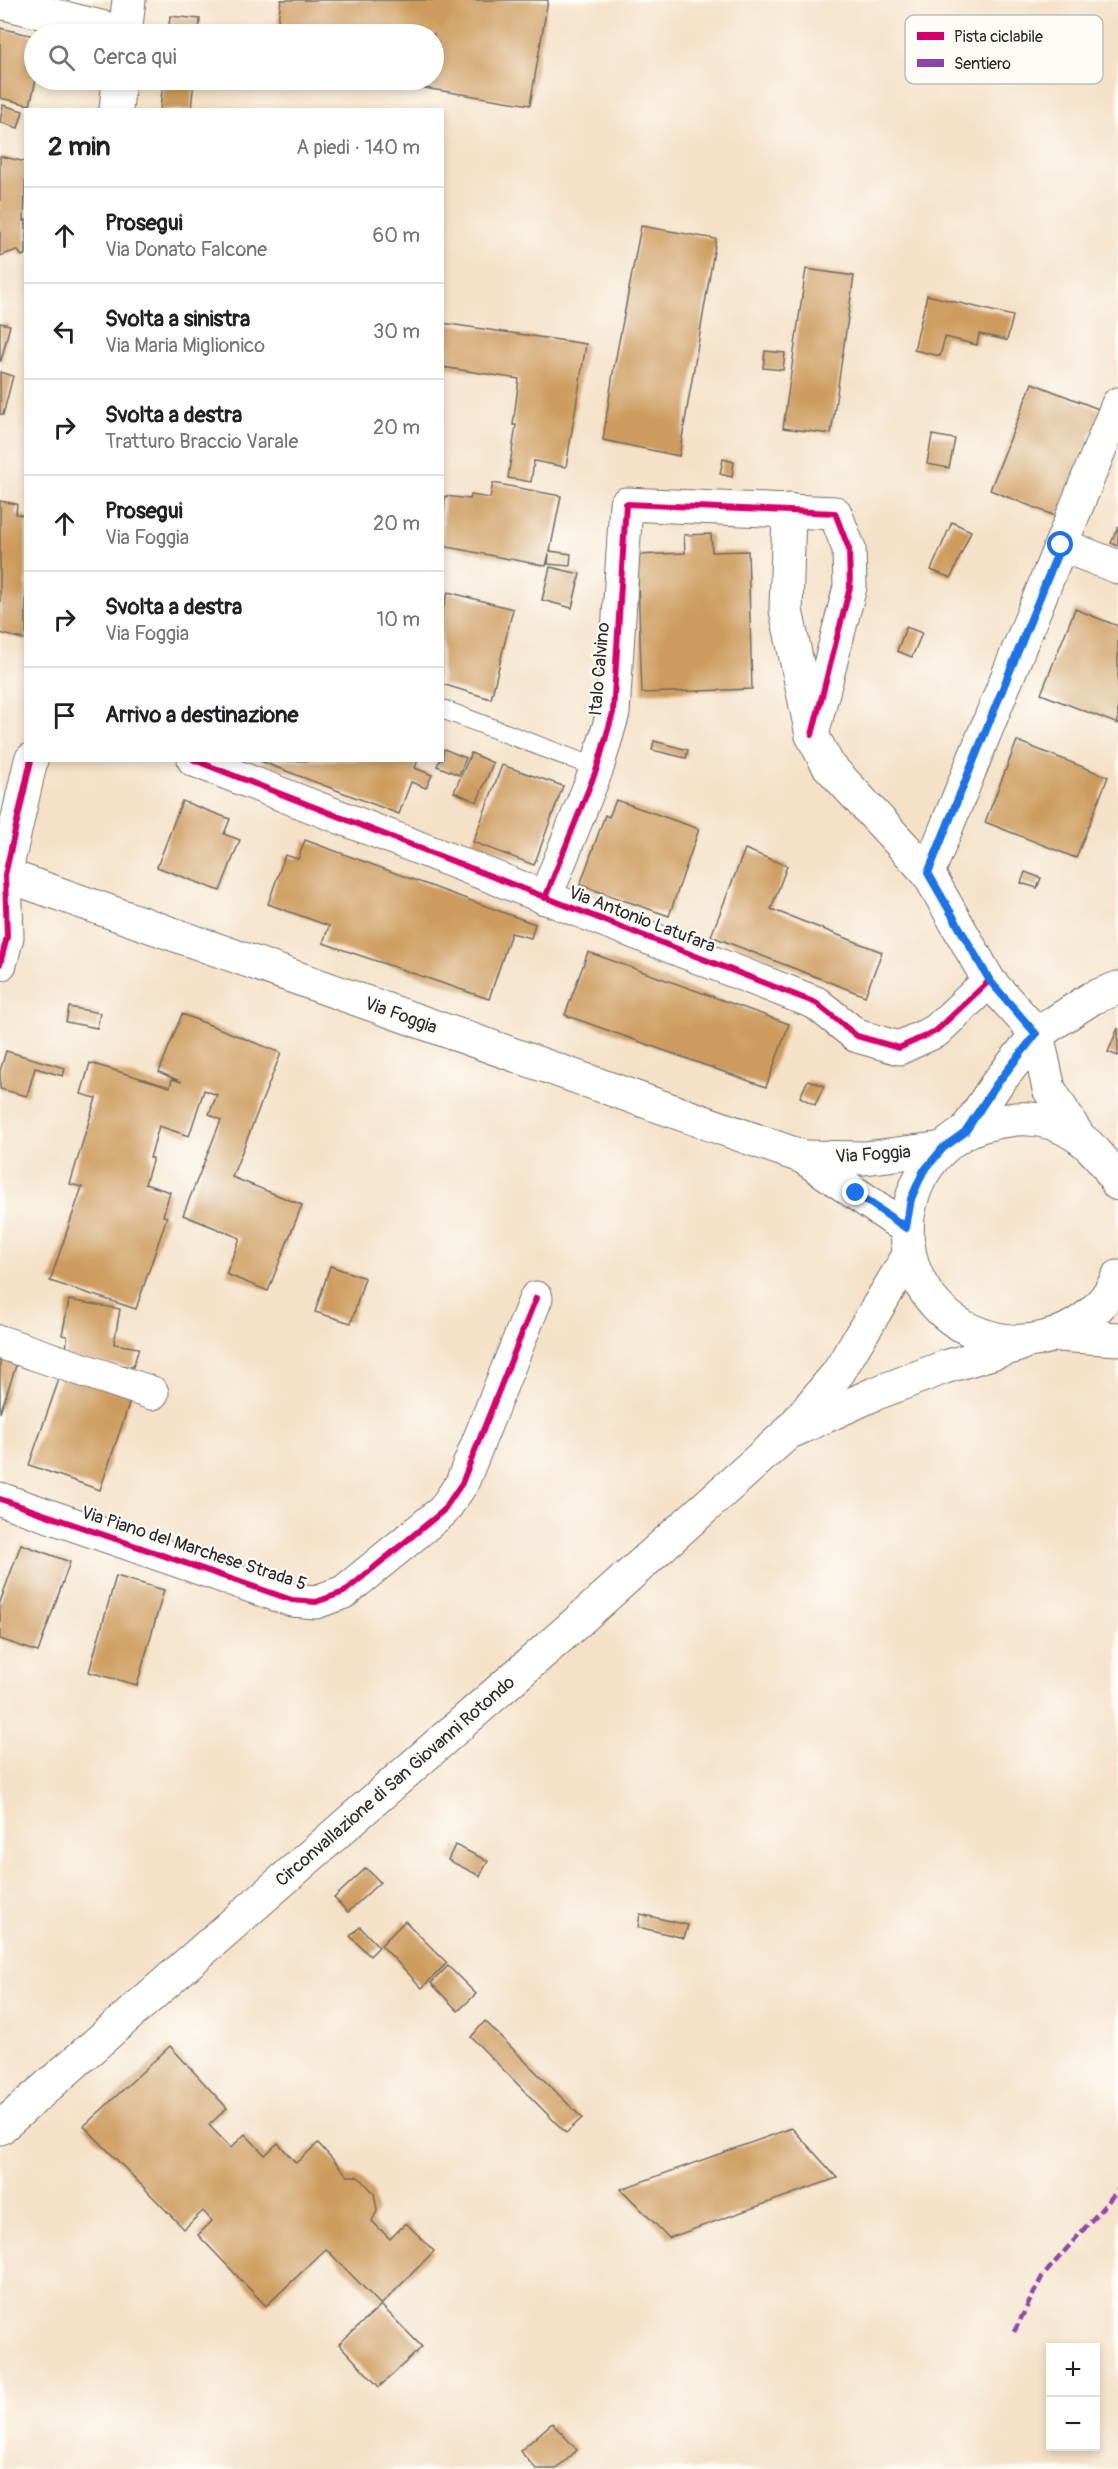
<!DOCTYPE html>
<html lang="it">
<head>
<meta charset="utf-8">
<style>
  body { margin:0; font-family:Pangolin,sans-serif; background:#f2f2f2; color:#202124 }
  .controls { position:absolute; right:18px; bottom:18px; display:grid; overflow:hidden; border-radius:0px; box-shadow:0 3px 9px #0003 }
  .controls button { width:54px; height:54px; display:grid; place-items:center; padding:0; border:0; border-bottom:2px solid #e0e0e0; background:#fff; color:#202124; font:30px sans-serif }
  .stop { position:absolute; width:18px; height:18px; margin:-14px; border:4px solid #1a73e8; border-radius:50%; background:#fff }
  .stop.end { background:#1a73e8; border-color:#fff; box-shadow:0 2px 6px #0008 }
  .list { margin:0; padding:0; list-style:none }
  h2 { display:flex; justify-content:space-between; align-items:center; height:78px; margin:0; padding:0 24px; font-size:26px }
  h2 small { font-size:20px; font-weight:400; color:#757577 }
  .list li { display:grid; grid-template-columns:39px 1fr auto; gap:18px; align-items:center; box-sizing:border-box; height:96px; padding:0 24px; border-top:2px solid #e0e0e0 }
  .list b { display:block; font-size:22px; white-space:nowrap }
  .list p { margin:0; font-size:20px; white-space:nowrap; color:#757577 }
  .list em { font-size:20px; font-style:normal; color:#757577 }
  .icon { flex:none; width:33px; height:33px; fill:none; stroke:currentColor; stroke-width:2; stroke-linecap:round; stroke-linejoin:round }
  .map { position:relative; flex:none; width:1118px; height:2469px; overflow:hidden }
  .search { position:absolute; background:#fff; box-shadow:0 3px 9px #0003; left:24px; top:24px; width:420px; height:66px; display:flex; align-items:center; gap:15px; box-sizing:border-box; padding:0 21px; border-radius:33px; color:#757577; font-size:22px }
  .panel { position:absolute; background:#fff; box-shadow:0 3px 9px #0003; left:24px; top:108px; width:420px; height:654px; border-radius:0px }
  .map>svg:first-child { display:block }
</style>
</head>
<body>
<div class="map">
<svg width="1118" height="2469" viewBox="0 0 1118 2469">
  <rect width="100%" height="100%" fill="#fdfcf7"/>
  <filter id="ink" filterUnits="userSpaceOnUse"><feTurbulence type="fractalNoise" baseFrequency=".0167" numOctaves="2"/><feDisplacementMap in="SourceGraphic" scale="12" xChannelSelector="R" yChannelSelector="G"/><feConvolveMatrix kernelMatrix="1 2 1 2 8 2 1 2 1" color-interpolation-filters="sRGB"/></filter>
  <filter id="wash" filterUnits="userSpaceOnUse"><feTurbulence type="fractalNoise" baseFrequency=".008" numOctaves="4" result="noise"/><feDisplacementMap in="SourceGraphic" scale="24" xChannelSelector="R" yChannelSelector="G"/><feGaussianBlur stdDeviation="1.35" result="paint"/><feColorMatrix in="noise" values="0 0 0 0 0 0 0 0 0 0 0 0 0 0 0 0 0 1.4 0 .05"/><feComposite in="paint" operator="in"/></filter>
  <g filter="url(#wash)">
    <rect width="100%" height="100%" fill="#f4e1c7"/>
    <g id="blocks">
      <g fill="#cd9b5d">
        <path d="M281 0H548L530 105 381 81 434 80V34H276Z"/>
        <path d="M170 16 200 19 199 34H168Z"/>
        <path d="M0 28 34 36V80H36L30 105 0 98Z"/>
        <path d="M163 80H194L191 110H160Z"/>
        <path d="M3 105 23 111 18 128 0 122Z"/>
        <path d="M0 156 26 162 24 221 26 220V254L22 256 17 250 0 256Z"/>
        <path d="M641 226 716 239 679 456 603 440 613 373Z"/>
        <path d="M806 269 854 276 831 434 783 428Z"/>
        <path d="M927 295 1013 316 1007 340 979 334 977 345 945 337 940 356 914 350Z"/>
        <path d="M0 323 10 325 1 361H0Z"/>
        <path d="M442 323 586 344 566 467 534 461 531 482 508 478 516 425H513L519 379 442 367Z"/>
        <path d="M765 351 785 353 783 370 763 368Z"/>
        <path d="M0 372 13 376 3 415 0 414Z"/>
        <path d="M1032 383 1101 410 1058 517 990 490Z"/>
        <path d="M932 435 955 439 949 468 927 464Z"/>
        <path d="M723 459 734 462 732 477 720 474Z"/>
        <path d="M493 483 561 496 550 551 571 554 570 566 548 564 549 554 546 566 442 546 445 496 470 499 471 495 490 498Z"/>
        <path d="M0 501 17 504 16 514 26 516V640L0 633Z"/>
        <path d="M952 522 971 531 951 578 931 570Z"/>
        <path d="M1118 527V546L1111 543Z"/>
        <path d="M711 534 712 552 748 551 752 689 642 693 637 555 685 553 684 535Z"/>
        <path d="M550 567 580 574 572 608 542 600Z"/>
        <path d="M448 592 513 609 491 699 442 684V612Z"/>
        <path d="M1075 609 1118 626V724L1041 694Z"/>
        <path d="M906 627 922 633 912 657 897 651Z"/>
        <path d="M654 741 688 750 686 758 652 750Z"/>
        <path d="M1017 741 1108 777 1076 858 985 822Z"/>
        <path d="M444 749 466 758 459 775 437 766 440 760H442Z"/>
        <path d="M471 753 493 763 477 802 454 792Z"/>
        <path d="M418 760 415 768 432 775 426 788 411 782 399 814 260 761Z"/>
        <path d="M502 765 563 786 534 865 473 842Z"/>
        <path d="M616 800 699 829 669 916 580 885 605 815 609 817Z"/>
        <path d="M182 801 230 819 224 834 240 840 220 891 157 867Z"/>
        <path d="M305 840 535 924 531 938 511 933 489 999 323 943 329 926 268 904 285 855 298 859Z"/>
        <path d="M745 849 787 866 771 909 882 952 865 996 711 936Z"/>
        <path d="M1025 872 1041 878 1037 888 1021 883Z"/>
        <path d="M588 952 789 1024 766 1087 565 1015Z"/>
        <path d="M69 1007 100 1013 97 1028 66 1022Z"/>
        <path d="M182 1014 281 1053 232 1177 302 1205 268 1291 226 1274 240 1238 183 1215 221 1120 209 1114 217 1095 204 1090 189 1136 159 1126 150 1158H153L145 1184 170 1192 163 1216 167 1217 136 1309 50 1281 82 1187 70 1184 96 1098 81 1094 90 1063 170 1087 172 1079 182 1082 159 1072Z"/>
        <path d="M1118 1028V1056L1108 1052Z"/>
        <path d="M6 1051 65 1068 63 1076 35 1068 27 1096 0 1089V1071Z"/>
        <path d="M808 1080 824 1086 815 1105 800 1097Z"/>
        <path d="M330 1266 365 1278 351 1323 315 1312Z"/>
        <path d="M69 1300 120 1309 114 1344 139 1348 133 1367 66 1358 67 1336 62 1335Z"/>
        <path d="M0 1347 20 1354 0 1413Z"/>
        <path d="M63 1368 133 1392 100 1490 29 1465Z"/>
        <path d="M21 1544 70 1562 38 1652 0 1639V1602Z"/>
        <path d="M116 1576 164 1590 137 1685 89 1672Z"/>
        <path d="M455 1845 488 1861 480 1876 448 1860Z"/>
        <path d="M366 1868 380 1882 348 1912 334 1898Z"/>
        <path d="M640 1914 688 1925 684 1938 638 1927Z"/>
        <path d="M405 1921 447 1963 422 1988 381 1945Z"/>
        <path d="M360 1927 379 1947 370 1956 350 1936Z"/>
        <path d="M448 1966 476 1994 458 2011 431 1983Z"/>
        <path d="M485 2021 582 2118 566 2133 471 2037Z"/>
        <path d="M170 2046 227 2108 209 2125 231 2148 245 2134 265 2155 278 2143 296 2163 318 2143 348 2176H356L363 2181 374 2193 377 2211 372 2221 390 2239 406 2223 434 2251 381 2305 326 2249 266 2306 198 2235 212 2221 203 2211 184 2229 84 2126Z"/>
        <path d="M792 2128 837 2178 669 2238 621 2189Z"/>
        <path d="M381 2305 422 2347 379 2387 339 2344Z"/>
        <path d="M552 2423 577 2450 557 2469H536L520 2451Z"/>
      </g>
    </g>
  </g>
  <g filter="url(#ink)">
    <use href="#blocks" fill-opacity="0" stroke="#716b62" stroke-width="1.5"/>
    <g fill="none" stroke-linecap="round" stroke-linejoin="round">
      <defs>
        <path id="service" d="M442 709 597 768"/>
        <g id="minor">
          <path d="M0 2 125 33"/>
          <path d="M789 510 786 610 812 735 828 765 928 873 989 981 1037 1034 1049 1089 1078 1136"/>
          <path d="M1061 545 1118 567"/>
          <path d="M194 760 816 1003 857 1036 899 1048 936 1031 989 981"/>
          <path d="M928 873 1118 404"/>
          <path d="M545 898 597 768 613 713 626 504 835 513 849 549 850 587 812 735"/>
          <path d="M0 964 7 937 5 875"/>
          <path d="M965 1132 996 1085 1037 1034 1092 998 1118 988"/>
          <path d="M0 1342 152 1393"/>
          <path d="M0 1499 292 1600 316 1602 344 1592 443 1511 462 1483 536 1298"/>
        </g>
        <g id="tertiary">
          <path d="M125 34 129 0"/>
          <path d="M116 110 119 80"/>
          <path d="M5 875 31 760"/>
        </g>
        <g id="secondary">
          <path d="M0 873 803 1157 906 1228"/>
          <path d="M803 1157 865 1158 943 1148"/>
          <path d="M1118 1184C1098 1146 1062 1115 1016 1119 998 1121 980 1124 964 1133 879 1183 892 1307 986 1336 1004 1342 1025 1343 1044 1338 1077 1330 1104 1308 1118 1277"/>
          <path d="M1057 1335 1118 1339"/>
          <path d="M795 1430 874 1394 945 1367 1019 1345"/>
          <path d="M0 2128 575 1624 788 1433 838 1373 909 1255"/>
        </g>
      </defs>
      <use href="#service" stroke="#716b62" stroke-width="20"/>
      <use href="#minor" stroke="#716b62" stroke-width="35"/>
      <use href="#tertiary" stroke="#716b62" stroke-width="35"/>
      <use href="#secondary" stroke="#716b62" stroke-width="35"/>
      <use href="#service" stroke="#fff" stroke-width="18"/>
      <use href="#minor" stroke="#fff" stroke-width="33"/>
      <use href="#tertiary" stroke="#fff" stroke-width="33"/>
      <use href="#secondary" stroke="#fff" stroke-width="33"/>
      <path stroke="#8e44ad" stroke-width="4.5" stroke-dasharray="9 4.5" stroke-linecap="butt" d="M1014 2332 1042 2277 1118 2190"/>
      <defs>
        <g id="cycleway">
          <path d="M194 760 816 1003 857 1036 899 1048 936 1031 989 981"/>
          <path d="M545 898 597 768 613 713 626 504 835 513 849 549 850 587 812 735"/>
          <path d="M0 964 7 937 5 875 31 760"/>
          <path d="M0 1499 292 1600 316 1602 344 1592 443 1511 462 1483 536 1298"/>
        </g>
      </defs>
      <use href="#cycleway" stroke="#fdfcf7" stroke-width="10"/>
      <use href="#cycleway" stroke="#d6006c" stroke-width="6"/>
    </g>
  </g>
  <g fill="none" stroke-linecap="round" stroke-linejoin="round" filter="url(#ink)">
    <path stroke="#1a73e8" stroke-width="8" d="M856 1193 906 1228 911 1199 923 1172 943 1148 965 1132 996 1085 1036 1034 990 981 928 873 1061 545"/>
  </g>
  <g text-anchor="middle" stroke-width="4.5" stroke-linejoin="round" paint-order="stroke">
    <g font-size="18" fill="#2b2b2b" stroke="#fdfcf7">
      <text transform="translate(599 669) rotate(-85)" y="6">Italo Calvino</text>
      <text transform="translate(642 919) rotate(21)" y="6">Via Antonio Latufara</text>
      <text transform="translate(401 1015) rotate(20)" y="6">Via Foggia</text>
      <text transform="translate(873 1154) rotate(-4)" y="6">Via Foggia</text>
      <text transform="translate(194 1548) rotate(18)" y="6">Via Piano del Marchese Strada 5</text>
      <text transform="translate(395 1781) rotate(-41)" y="6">Circonvallazione di San Giovanni Rotondo</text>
    </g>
  </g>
  <rect x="905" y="15" width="198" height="69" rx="9" fill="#fdfcf7" stroke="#bebdba" stroke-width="1.5"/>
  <rect x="917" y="32" width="27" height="8" fill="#d6006c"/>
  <rect x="917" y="59" width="27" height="8" fill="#8e44ad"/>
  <g font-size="16" fill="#2b2b2b">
    <text x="954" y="42">Pista ciclabile</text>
    <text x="954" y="69">Sentiero</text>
  </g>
</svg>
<div class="controls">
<button>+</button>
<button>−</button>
</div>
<div class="stop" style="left:1061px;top:545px"></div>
<div class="stop end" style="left:856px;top:1193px"></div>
<div class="search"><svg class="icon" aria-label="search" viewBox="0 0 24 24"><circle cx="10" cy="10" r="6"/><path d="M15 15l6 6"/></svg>Cerca qui</div>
<section class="panel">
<h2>2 min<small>A piedi · 140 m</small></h2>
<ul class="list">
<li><svg class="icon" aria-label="ahead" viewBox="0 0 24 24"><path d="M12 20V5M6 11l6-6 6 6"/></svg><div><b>Prosegui</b><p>Via Donato Falcone</p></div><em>60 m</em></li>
<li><svg class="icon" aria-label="left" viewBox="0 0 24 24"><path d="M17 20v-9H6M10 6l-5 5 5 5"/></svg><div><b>Svolta a sinistra</b><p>Via Maria Miglionico</p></div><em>30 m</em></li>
<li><svg class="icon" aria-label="right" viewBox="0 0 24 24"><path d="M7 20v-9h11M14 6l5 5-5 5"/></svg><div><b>Svolta a destra</b><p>Tratturo Braccio Varale</p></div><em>20 m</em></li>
<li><svg class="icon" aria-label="ahead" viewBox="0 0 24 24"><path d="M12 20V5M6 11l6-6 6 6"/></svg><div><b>Prosegui</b><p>Via Foggia</p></div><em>20 m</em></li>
<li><svg class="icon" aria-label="right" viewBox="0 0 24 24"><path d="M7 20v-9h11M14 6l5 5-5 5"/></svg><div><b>Svolta a destra</b><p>Via Foggia</p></div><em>10 m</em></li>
<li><svg class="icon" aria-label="arrive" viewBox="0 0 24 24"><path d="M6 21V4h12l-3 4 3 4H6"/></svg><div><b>Arrivo a destinazione</b></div></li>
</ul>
</section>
</div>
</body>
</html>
